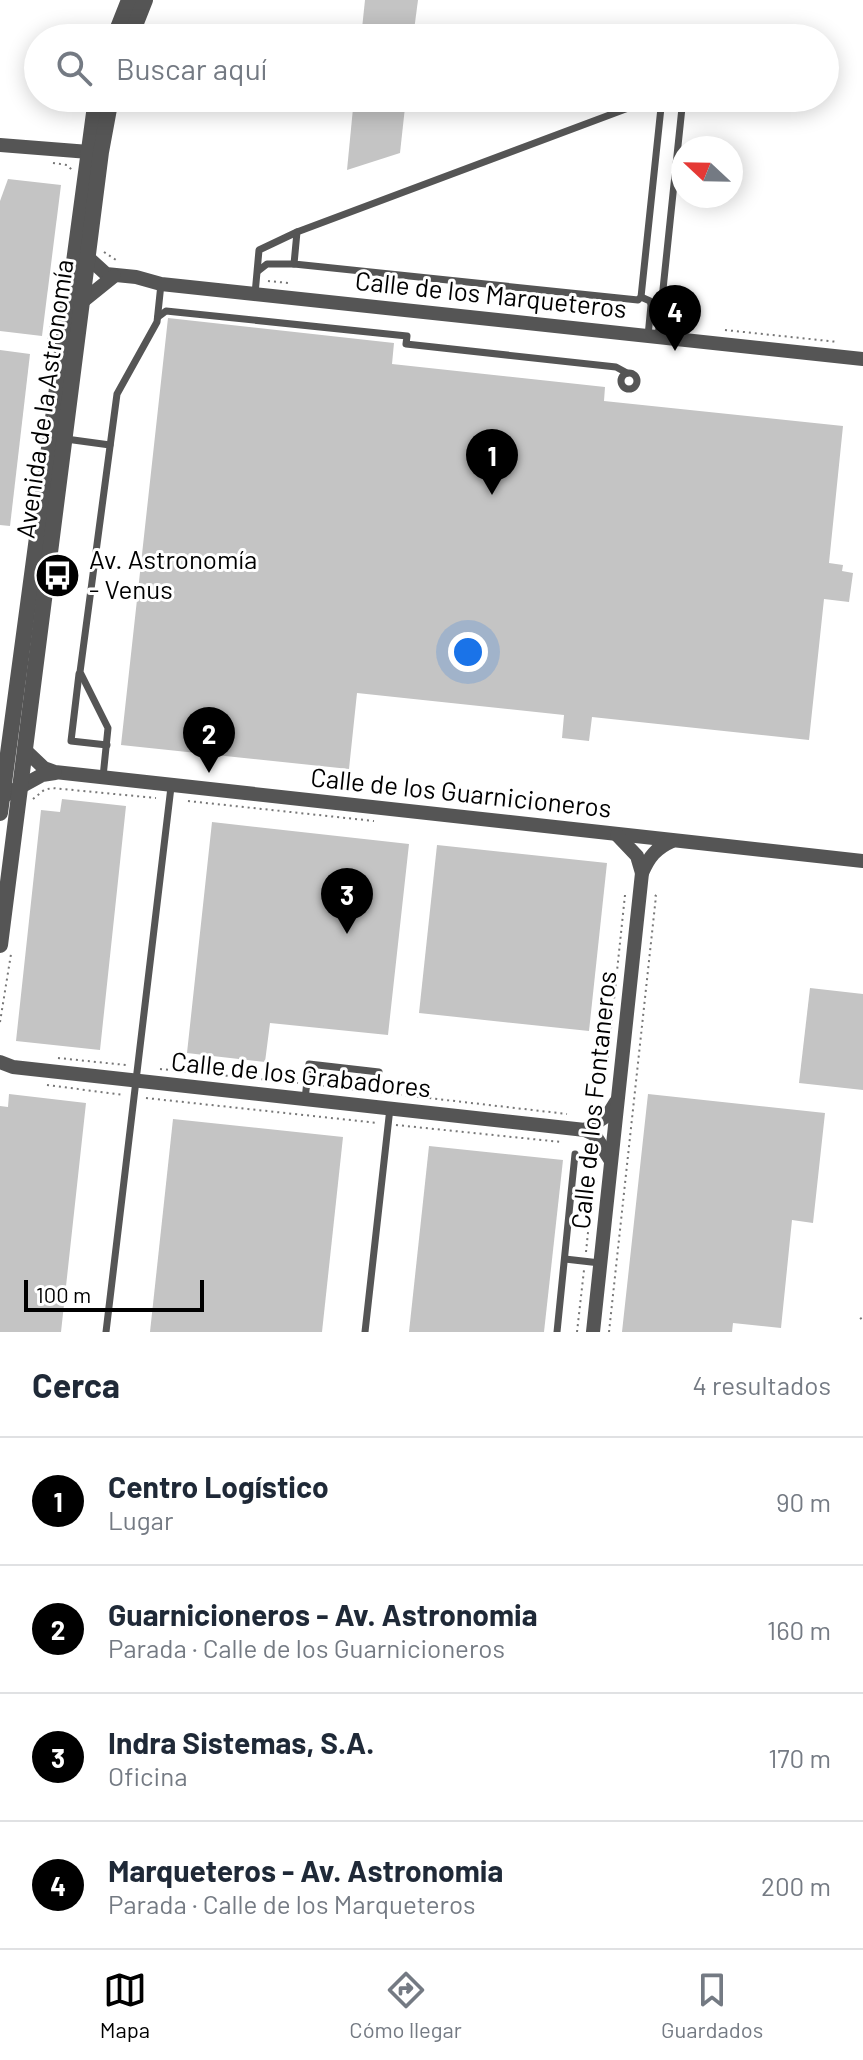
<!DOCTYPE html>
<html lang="es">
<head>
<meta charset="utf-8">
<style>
  body { margin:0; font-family:Barlow,sans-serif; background:#f6f6f7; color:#1f2937 }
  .compass { position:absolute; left:671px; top:136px; width:72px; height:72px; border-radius:50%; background:#fff; box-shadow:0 4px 20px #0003; rotate:292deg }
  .scale { position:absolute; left:24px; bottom:20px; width:180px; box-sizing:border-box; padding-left:8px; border:4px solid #000; border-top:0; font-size:22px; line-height:28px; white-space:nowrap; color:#000; -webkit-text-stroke:6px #fff; paint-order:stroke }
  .you { position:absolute; left:468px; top:652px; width:28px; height:28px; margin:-20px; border:6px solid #fff; border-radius:50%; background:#1a73e8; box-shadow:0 0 0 12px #1a73e833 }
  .badge { display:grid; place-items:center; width:52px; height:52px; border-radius:50%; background:#000; color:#fff; font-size:26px; font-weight:700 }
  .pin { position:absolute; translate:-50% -66px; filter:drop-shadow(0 2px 4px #0008) }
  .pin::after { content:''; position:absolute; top:42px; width:28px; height:24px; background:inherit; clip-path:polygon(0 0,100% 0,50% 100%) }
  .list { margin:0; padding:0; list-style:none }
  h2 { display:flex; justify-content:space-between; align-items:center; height:104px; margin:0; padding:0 32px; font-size:34px }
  h2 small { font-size:26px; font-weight:400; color:#747a83 }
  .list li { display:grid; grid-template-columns:52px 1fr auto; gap:24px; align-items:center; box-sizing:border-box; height:128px; padding:0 32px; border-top:2px solid #e0e1e3 }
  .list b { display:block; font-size:30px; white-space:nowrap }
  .list p { margin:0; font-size:26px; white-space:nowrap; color:#747a83 }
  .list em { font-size:26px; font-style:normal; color:#747a83 }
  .icon { flex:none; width:44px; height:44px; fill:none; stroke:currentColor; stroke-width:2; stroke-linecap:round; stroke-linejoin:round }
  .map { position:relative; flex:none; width:863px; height:1332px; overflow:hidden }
  .search { position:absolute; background:#fff; box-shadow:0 4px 20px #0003; left:24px; right:24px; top:24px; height:88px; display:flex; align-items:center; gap:20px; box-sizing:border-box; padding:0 28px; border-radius:44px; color:#747a83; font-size:30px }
  .sheet { height:616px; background:#fff }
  nav { display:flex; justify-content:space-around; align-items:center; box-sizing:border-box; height:112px; border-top:2px solid #e0e1e3; background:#fff; font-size:22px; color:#747a83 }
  nav a { display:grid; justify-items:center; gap:4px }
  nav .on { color:#000 }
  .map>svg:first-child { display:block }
</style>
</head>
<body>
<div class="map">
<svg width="863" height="1332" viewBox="0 0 863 1332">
  <rect width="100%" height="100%" fill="#fff"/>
  <g fill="#c4c4c4">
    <path d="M365 0H418L413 38H361Z"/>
    <path d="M354 98H406L400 153 347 170Z"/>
    <path d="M8 179 61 185 42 336 0 331V201Z"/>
    <path d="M168 318 394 343 392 364 605 387 604 401 843 426 829 563 843 565 842 571 853 573 849 602 824 599 809 740 592 717 589 741 562 738 564 715 357 693 349 769 121 745Z"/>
    <path d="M0 350 30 354 10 526 0 525Z"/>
    <path d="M62 799 126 806 100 1050 16 1041 41 810 60 812Z"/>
    <path d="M212 822 409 844 388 1035 270 1023 265 1062 187 1053Z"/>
    <path d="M437 845 607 863 589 1031 419 1013Z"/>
    <path d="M810 988 863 994V1090L799 1083Z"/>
    <path d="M9 1094 86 1103 61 1332H0V1106L8 1107Z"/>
    <path d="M648 1094 825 1113 813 1223 792 1220 781 1328 733 1323 732 1332H622Z"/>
    <path d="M173 1119 343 1137 322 1332H150Z"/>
    <path d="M429 1146 563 1160 544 1332H409Z"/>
  </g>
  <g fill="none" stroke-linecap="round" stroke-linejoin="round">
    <g stroke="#777" stroke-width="2" stroke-dasharray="2 4" stroke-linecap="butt">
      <path d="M53 163 67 165 72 170"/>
      <path d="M104 252 119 262"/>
      <path d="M268 281 289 283"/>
      <path d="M725 330 838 342"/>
      <path d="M47 351 52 315"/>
      <path d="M33 799 44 790 52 788 156 798"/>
      <path d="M188 801 374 821"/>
      <path d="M0 1022 11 954"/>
      <path d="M58 1058 126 1065"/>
      <path d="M160 1069 298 1083"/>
      <path d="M606 1076 625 895"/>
      <path d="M47 1085 124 1095"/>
      <path d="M316 1085 567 1114"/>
      <path d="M146 1098 378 1123"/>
      <path d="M396 1125 561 1142"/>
      <path d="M586 1252 593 1183 597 1181"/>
      <path d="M860 1319 863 1317"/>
      <path d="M577 1332 584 1270"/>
      <path d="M609 1332 656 896 652 893"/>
    </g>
    <g stroke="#555" stroke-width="7">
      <path d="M655 98 297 232 294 264 638 300 641 297 662 98"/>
      <path d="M258 271 267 264H294"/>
      <path d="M255 294 259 250 297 232"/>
      <path d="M641 297 650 301 651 305 648 336"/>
      <path d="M158 317 166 311 407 336 406 344 616 367 627 373"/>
      <path d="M658 337 683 98"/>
      <circle cx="629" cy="381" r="8"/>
      <path d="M66 439 110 445"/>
      <path d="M79 674 71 741 107 745"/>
      <path d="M103 777 108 728 80 672 117 394 157 322 161 284"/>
      <path d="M305 1099 309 1064 379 1072"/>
      <path d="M565 1259 600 1263"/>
      <path d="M106 1332 171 787"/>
      <path d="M365 1332 390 1108"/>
      <path d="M557 1332 575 1154"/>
    </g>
    <g stroke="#555" stroke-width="14">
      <path d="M0 145 89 152 97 146"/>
      <path d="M82 252 106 274 136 277 161 284 863 359"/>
      <path d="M83 301 114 276"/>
      <path d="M24 749 44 768 55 772 863 861"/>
      <path d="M2 797 42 775 55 773"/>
      <path d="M617 835 637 856 642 873"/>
      <path d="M0 1062 13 1067 585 1130 594 1134 611 1161"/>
      <path d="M585 1130 608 1115 616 1102"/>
      <path d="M593 1332 642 873C649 857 656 848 672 841"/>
    </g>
    <g stroke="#555" stroke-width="16">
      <path d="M114 38 129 0"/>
      <path d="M130 38 145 0"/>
      <path d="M0 813 96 98"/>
      <path d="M0 945 101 152 111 98"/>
    </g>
  </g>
  <defs>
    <symbol id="bus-disc" viewBox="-11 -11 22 22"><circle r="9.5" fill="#000" stroke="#fff"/><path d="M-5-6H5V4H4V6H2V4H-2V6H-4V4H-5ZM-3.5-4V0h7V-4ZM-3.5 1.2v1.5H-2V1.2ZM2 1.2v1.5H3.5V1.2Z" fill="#fff"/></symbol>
  </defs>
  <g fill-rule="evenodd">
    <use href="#bus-disc" x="32" y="550" width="51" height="51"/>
  </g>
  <g text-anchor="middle" stroke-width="6" stroke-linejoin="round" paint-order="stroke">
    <g font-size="26" fill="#000" stroke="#fff">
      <text transform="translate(491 295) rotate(6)" y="9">Calle de los Marqueteros</text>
      <text transform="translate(45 399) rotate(-82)" y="9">Avenida de la Astronomía</text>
      <text transform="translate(461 793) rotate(6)" y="9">Calle de los Guarnicioneros</text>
      <text transform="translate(301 1075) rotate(6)" y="9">Calle de los Grabadores</text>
      <text transform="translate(594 1100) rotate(-84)" y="9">Calle de los Fontaneros</text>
    </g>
    <g font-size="26" fill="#000" stroke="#fff" text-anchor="start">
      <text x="89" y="569">Av. Astronomía<tspan x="89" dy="30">- Venus</tspan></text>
    </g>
  </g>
</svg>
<svg class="compass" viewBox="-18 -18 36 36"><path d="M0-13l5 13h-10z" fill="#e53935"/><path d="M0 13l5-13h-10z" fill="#747a83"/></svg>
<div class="scale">100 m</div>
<div class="you"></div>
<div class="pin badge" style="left:492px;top:495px">1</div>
<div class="pin badge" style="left:209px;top:773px">2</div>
<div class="pin badge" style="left:347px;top:934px">3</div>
<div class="pin badge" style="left:675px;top:351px">4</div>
<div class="search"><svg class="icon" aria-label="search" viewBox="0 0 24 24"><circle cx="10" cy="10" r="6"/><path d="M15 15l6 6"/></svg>Buscar aquí</div>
</div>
<section class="sheet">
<h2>Cerca<small>4 resultados</small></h2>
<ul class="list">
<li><span class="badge">1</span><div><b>Centro Logístico</b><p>Lugar</p></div><em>90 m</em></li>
<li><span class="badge">2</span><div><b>Guarnicioneros - Av. Astronomia</b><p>Parada · Calle de los Guarnicioneros</p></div><em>160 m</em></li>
<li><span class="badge">3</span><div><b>Indra Sistemas, S.A.</b><p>Oficina</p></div><em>170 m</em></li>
<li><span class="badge">4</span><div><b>Marqueteros - Av. Astronomia</b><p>Parada · Calle de los Marqueteros</p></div><em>200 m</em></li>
</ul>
</section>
<nav>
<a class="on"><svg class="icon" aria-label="map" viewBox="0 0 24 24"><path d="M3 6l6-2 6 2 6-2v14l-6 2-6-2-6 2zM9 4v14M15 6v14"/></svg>Mapa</a>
<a><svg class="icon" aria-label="directions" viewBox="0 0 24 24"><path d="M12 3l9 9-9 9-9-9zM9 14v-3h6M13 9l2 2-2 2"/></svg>Cómo llegar</a>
<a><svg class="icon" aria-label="saved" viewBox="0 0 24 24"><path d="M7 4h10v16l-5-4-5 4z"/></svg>Guardados</a>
</nav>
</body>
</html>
